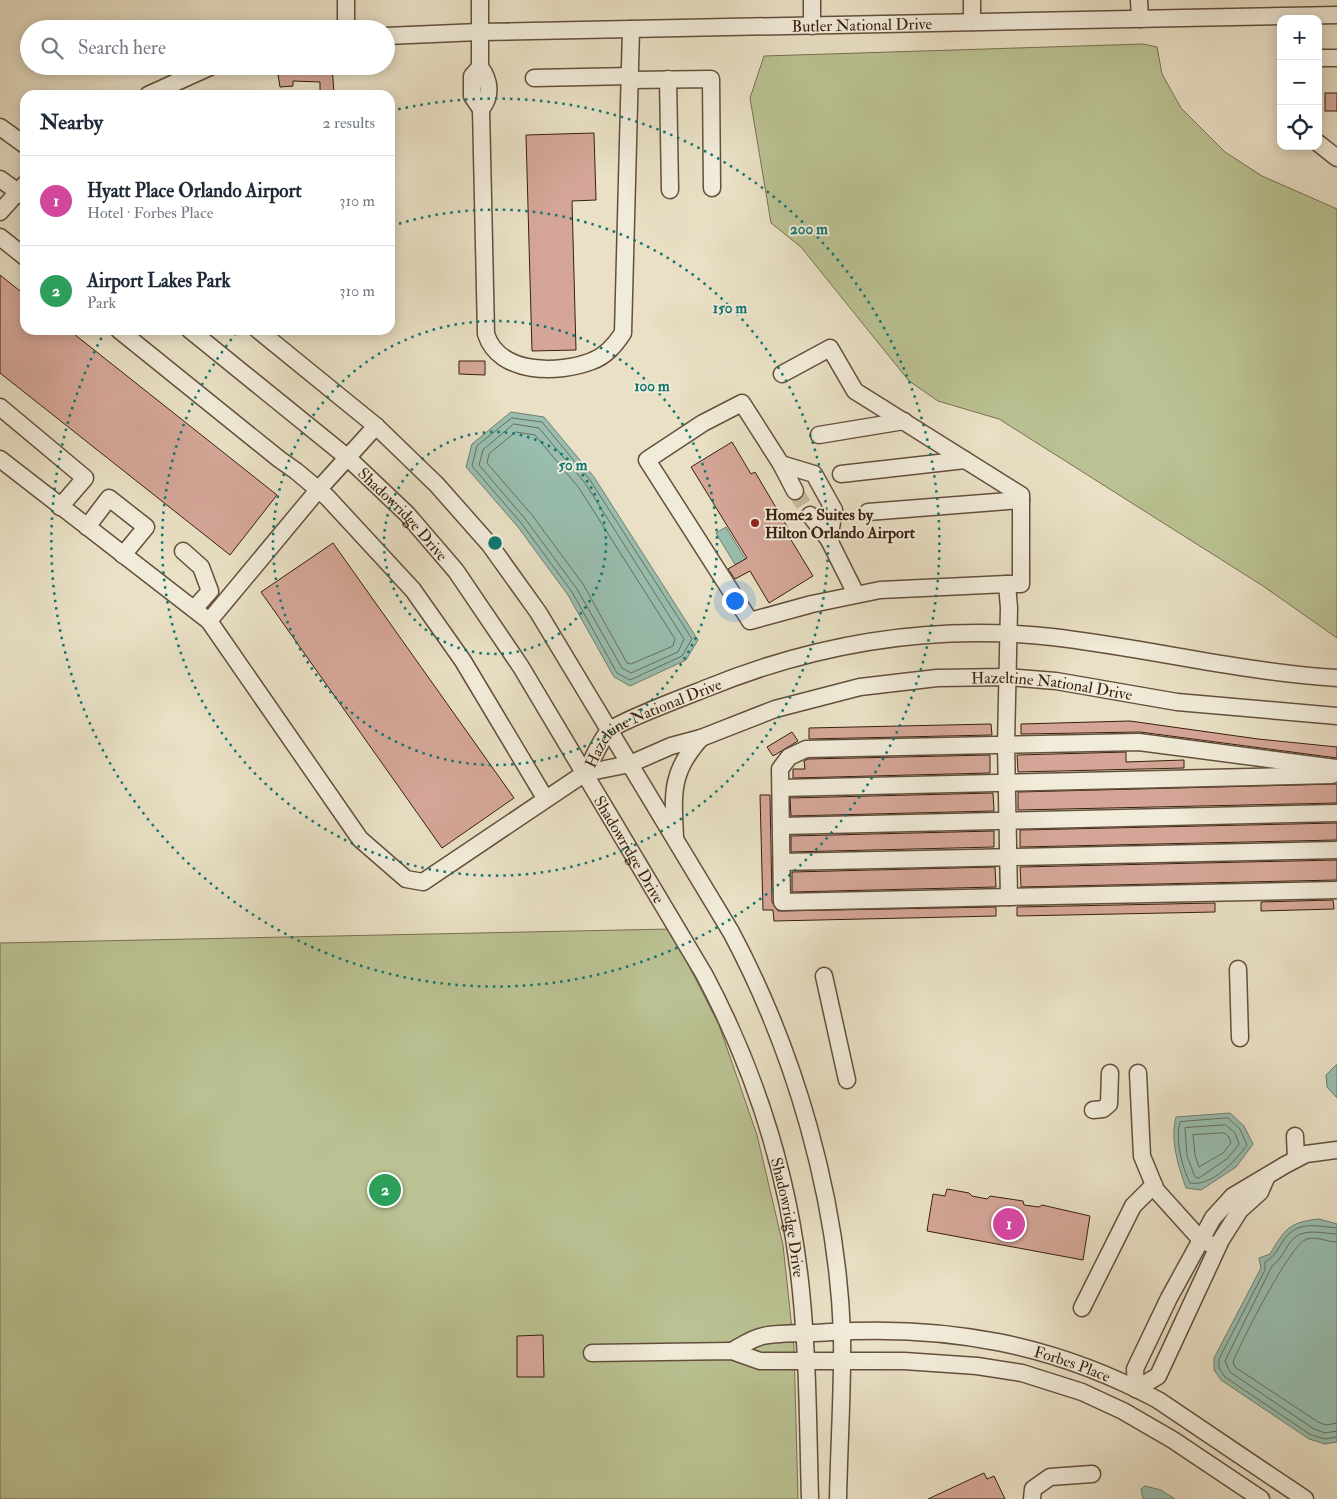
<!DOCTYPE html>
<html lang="en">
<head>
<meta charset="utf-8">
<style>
  body { margin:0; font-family:"IM FELL Double Pica",serif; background:#f2f2f3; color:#1f2937 }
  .controls { position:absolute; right:15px; top:15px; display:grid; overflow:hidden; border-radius:10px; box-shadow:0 2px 12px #0003 }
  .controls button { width:45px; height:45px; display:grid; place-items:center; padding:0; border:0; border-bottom:1px solid #e0e1e3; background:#fff; color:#1f2937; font:25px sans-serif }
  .you { position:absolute; left:734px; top:600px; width:18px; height:18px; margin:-12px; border:4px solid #fff; border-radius:50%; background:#1a73e8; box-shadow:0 0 0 8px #1a73e833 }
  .badge { display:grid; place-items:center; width:32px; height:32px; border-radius:50%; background:#8f2418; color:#fff; font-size:16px; font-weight:700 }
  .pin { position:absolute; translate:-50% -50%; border:2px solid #fff; box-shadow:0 1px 5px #0006 }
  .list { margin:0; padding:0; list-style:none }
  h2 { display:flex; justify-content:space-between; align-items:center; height:65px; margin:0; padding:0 20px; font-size:21px }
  h2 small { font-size:16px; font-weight:400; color:#747a83 }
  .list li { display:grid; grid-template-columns:32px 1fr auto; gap:15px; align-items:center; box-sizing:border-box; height:90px; padding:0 20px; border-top:1px solid #e0e1e3 }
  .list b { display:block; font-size:19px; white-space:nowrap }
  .list p { margin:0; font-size:16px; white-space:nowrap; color:#747a83 }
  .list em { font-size:16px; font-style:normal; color:#747a83 }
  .icon { flex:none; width:28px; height:28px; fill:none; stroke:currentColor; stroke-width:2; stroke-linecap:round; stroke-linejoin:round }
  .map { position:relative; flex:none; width:1337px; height:1499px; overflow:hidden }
  .search { position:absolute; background:#fff; box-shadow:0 2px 12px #0003; left:20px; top:20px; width:375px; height:55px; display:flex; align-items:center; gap:12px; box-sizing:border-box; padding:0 18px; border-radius:28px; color:#747a83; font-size:19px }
  .panel { position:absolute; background:#fff; box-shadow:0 2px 12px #0003; left:20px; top:90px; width:375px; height:245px; border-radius:15px }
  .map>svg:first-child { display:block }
</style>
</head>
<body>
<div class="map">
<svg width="1337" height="1499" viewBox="0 0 1337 1499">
  <rect width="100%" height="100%" fill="#e9e0c5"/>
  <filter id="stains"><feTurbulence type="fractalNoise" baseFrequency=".004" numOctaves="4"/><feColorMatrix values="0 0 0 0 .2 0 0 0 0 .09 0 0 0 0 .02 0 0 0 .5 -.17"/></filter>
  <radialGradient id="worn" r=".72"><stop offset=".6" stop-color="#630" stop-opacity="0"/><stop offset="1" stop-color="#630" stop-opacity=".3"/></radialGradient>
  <g fill="#bac192" stroke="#787050">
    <path d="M1143 44 1157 47 1162 74 1181 108 1225 152 1262 176 1337 209V638L1263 586 999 419 938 401 909 381 801 247 771 223 750 98 764 56Z"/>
    <path d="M670 929 719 1025 757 1135 783 1245 794 1348 798 1499H0V943Z"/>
  </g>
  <g fill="#99beaf" stroke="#727e6f">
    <path d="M511 412 544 417 594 477 698 640 686 660 630 686 614 677 568 595 518 527 466 467 472 444Z"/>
    <path d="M726 527 746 560 736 566 716 533Z"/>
    <path d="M1337 1064V1098L1327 1087 1326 1075Z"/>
    <path d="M1230 1113 1244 1126 1253 1144 1236 1167 1201 1190 1186 1188C1178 1165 1170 1141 1176 1117Z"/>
    <path d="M1319 1219 1337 1224V1442L1325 1444 1309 1439 1221 1380 1214 1370V1358L1261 1268 1259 1258 1270 1254C1285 1229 1289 1222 1319 1219Z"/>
    <path d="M1145 1486 1161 1490 1175 1499H1143L1141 1489Z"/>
  </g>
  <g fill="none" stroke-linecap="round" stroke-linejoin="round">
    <g stroke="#686e5e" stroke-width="1">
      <path d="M512 418 542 422 590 480 692 639 682 656 630 680 617 673 572 592 522 524 472 466 477 446Z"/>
      <path d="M514 424 539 428 585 483 684 639 678 652 631 673 622 668 577 589 526 520 479 465 483 450Z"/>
      <path d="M516 432 535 435 579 488 675 639 673 646 631 664 627 663 583 584 532 515 487 463 489 454Z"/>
      <path d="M1228 1118 1240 1129 1247 1145C1235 1161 1212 1187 1190 1183 1182 1167 1175 1140 1180 1122Z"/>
      <path d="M1226 1125 1235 1133 1239 1144 1228 1158 1199 1178 1195 1177 1187 1156 1185 1128Z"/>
      <path d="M1224 1133 1229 1137 1231 1143 1223 1153 1199 1167 1195 1155 1193 1135Z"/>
      <path d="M1337 1228C1316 1226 1297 1220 1283 1241 1277 1250 1275 1256 1265 1262V1270L1219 1359V1368L1225 1377 1311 1435 1325 1439 1337 1437"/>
      <path d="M1337 1234C1317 1233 1299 1226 1287 1247 1283 1254 1279 1261 1272 1266L1225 1361 1230 1372 1314 1429 1325 1433 1337 1431"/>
      <path d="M1337 1242C1327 1242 1317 1236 1307 1239 1290 1244 1241 1342 1233 1362L1235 1367 1318 1422 1326 1425 1337 1423"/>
    </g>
  </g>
  <g fill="#d5a698" stroke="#371f0e">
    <path d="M332 66 334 93H320V82L293 81V86L280 87 278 75 303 71V69H319V67Z"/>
    <rect x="1325" y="93" width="12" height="18"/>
    <path d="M594 133 596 200 572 201 576 350 532 351 526 135Z"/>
    <path d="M0 275 25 295V330H69L277 495 230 555 0 373Z"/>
    <path d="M459 361H485V375L459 374Z"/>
    <path d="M732 442 751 474 755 472 788 528 785 530 813 576 769 603 750 571 735 579 728 569 747 558 691 467Z"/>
    <path d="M333 543 514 798 442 848 261 592Z"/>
    <path d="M1130 721 1258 739 1337 747V758L1140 732 1021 734V724Z"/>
    <path d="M991 724 992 735 809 739V728Z"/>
    <path d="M792 732 798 741 773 756 767 747Z"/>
    <path d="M1126 752V762L1184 760V768L1018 772 1017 755Z"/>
    <path d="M990 755V773L793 778V769H805L804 761 808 759Z"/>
    <path d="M1337 784V803L1018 810V792Z"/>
    <path d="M993 793 994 811 791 816 790 798Z"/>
    <path d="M760 795H770L772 902 778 911 996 907V916L774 921 773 910H763Z"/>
    <path d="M1337 823V840L1020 847V830Z"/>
    <path d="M994 831V847L791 852V836Z"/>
    <path d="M1337 860V880L1021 887 1020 867Z"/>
    <path d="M995 867 996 887 792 892V872Z"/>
    <path d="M1333 900 1334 909 1261 911V902Z"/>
    <path d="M1215 903V912L1017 916V907Z"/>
    <path d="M947 1189 969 1193 972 1196 987 1199 990 1196 1023 1201 1024 1205 1039 1207 1042 1205 1090 1216 1083 1260 927 1231 933 1194 945 1196Z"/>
    <path d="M543 1335 544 1377H517V1336Z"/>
    <path d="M984 1473 987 1479 994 1476 1005 1499H928Z"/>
  </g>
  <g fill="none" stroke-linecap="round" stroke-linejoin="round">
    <path stroke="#c5b9a0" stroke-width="16" stroke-dasharray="16 8" stroke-linecap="butt" d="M795 491 810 515"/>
    <defs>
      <g id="minor">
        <path d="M346 0V29"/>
        <path d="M480 0V67C490 80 492 96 481 109L486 334C499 375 559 374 592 361 606 356 615 345 623 333L631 29"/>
        <path d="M812 0V26"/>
        <path d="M972 0V22"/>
        <path d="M1139 0 1140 19"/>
        <path id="s1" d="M386 36 479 32 1337 15"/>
        <path d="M1318 58H1337"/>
        <path d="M480 67 472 76V96L481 109"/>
        <path d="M534 78 631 76"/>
        <path d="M668 79 670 190"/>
        <path d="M631 80 711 79 712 188"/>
        <path d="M148 95 212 66"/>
        <path d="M0 127 25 145"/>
        <path d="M1318 143 1337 158"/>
        <path d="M0 179 25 197"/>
        <path d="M0 212 25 184"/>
        <path d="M0 237 25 257"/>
        <path d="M119 330 279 459 296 471 327 497 413 590 463 661 545 798"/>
        <path id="s2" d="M190 330 348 458 407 514 456 571 521 667 704 974C756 1072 790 1180 801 1291 808 1360 808 1429 810 1499"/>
        <path d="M258 330 376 426 437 485 490 545 538 612 731 932C795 1052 837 1197 842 1333 843 1388 839 1444 838 1499"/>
        <path d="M782 374 830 348 855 391 1021 495V584H1007"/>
        <path d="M0 407 85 478 60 507"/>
        <path d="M819 435 904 421"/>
        <path id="s3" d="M0 459 209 621 360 839 406 879 423 882 585 773 630 764 671 746 701 738 775 709 860 687 937 678 1008 677 1056 681 1177 702 1337 716"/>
        <path d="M781 464 795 491"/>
        <path d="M841 474 965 460"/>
        <path d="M868 512 1021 500"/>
        <path d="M810 515 829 540"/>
        <path d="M87 527 109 498 146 527 123 555"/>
        <path d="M183 551 201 567 210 591 194 609"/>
        <path d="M856 594 829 540 834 510 814 474 781 464 742 403 703 423 647 460 750 621 812 604 880 590 1007 584 1009 608 1006 744 1009 897 782 902 780 769 789 757 806 749 1139 742 1337 768"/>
        <path d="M209 621 318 490 376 426"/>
        <path id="s4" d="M585 773C593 760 599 742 609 731 617 722 692 694 707 688 817 643 934 624 1052 637 1147 648 1241 672 1337 678"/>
        <path d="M781 788 1332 775"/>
        <path d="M781 826 1337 813"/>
        <path d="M675 837C673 794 670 772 701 738"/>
        <path d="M782 862 1337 850"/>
        <path d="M1009 897 1337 890"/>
        <path d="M1238 969 1240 1038"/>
        <path d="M824 976 847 1080"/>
        <path d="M1138 1073 1142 1156 1156 1190 1201 1240 1210 1244"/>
        <path d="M1093 1110 1103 1109 1109 1104 1110 1073"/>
        <path d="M1295 1136 1296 1159"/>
        <path d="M1082 1308 1133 1206 1154 1185"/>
        <path id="s5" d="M732 1351C741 1346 752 1338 763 1336 784 1332 809 1334 831 1332 948 1325 1054 1344 1158 1400L1305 1499"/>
        <path d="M592 1353 732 1351 760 1361H904L977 1366 1022 1373 1082 1392 1123 1411 1173 1440 1261 1499"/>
        <path d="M1136 1389 1135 1369 1169 1298 1213 1218 1233 1196 1285 1165 1306 1154 1337 1150"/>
        <path d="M1136 1389 1158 1376 1221 1240 1240 1210 1260 1192 1267 1176"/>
        <path d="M1032 1499 1033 1489 1050 1477 1092 1474"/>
      </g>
    </defs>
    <use href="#minor" stroke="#644f3c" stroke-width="19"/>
    <use href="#minor" stroke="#f1ebd9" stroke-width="16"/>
  </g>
  <g fill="none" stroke="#0f766e" stroke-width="2.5" stroke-dasharray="2.5 5">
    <circle cx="495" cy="543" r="111"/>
    <circle cx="495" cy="543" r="222"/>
    <path d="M392 226A333 333 0 1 1 238 331"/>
    <path d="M391 111A444 444 0 1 1 105 331"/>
  </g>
  <circle fill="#8f2418" stroke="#f1ebd9" stroke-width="2" cx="755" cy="523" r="5"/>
  <g text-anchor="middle" stroke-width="4" stroke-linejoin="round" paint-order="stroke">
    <g font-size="16" fill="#371f0e" stroke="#f1ebd9">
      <text dy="6" stroke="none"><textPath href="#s1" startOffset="476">Butler National Drive</textPath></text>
      <text dy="6" stroke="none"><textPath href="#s2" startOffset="282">Shadowridge Drive</textPath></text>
      <text dy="6" stroke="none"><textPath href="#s3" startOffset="1285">Hazeltine National Drive</textPath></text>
      <text dy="6" stroke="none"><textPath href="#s4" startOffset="89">Hazeltine National Drive</textPath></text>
      <text dy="6" stroke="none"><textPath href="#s2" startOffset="688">Shadowridge Drive</textPath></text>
      <text dy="6" stroke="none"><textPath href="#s2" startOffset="1092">Shadowridge Drive</textPath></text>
      <text dy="6" stroke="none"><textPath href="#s5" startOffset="348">Forbes Place</textPath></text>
    </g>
    <g font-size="16" font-weight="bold" fill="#371f0e" stroke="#f1ebd9" text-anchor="start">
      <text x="765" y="520">Home2 Suites by<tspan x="765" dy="18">Hilton Orlando Airport</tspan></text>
    </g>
  </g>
  <circle cx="495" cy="543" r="8" fill="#0f766e" stroke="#f1ebd9" stroke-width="2.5"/>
  <g font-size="15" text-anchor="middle" font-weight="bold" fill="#0f766e" stroke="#f1ebd9" stroke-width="4" stroke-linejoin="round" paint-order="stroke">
    <text x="809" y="234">200 m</text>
    <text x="730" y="313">150 m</text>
    <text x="652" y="391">100 m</text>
    <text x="573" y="470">50 m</text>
  </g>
  <rect width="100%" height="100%" filter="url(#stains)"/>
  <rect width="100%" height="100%" fill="url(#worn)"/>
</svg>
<div class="controls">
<button>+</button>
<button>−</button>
<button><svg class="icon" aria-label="locate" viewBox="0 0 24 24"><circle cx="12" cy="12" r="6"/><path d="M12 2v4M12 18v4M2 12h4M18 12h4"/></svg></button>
</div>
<div class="you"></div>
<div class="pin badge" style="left:1009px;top:1224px;background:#d1479c">1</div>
<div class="pin badge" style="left:385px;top:1190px;background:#2e9e5b">2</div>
<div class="search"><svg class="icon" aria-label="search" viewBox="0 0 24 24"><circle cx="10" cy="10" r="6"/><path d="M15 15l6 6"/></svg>Search here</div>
<section class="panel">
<h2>Nearby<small>2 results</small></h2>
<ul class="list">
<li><span class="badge" style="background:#d1479c">1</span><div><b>Hyatt Place Orlando Airport</b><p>Hotel · Forbes Place</p></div><em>310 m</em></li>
<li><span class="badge" style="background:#2e9e5b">2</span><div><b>Airport Lakes Park</b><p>Park</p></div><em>310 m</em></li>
</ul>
</section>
</div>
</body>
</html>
